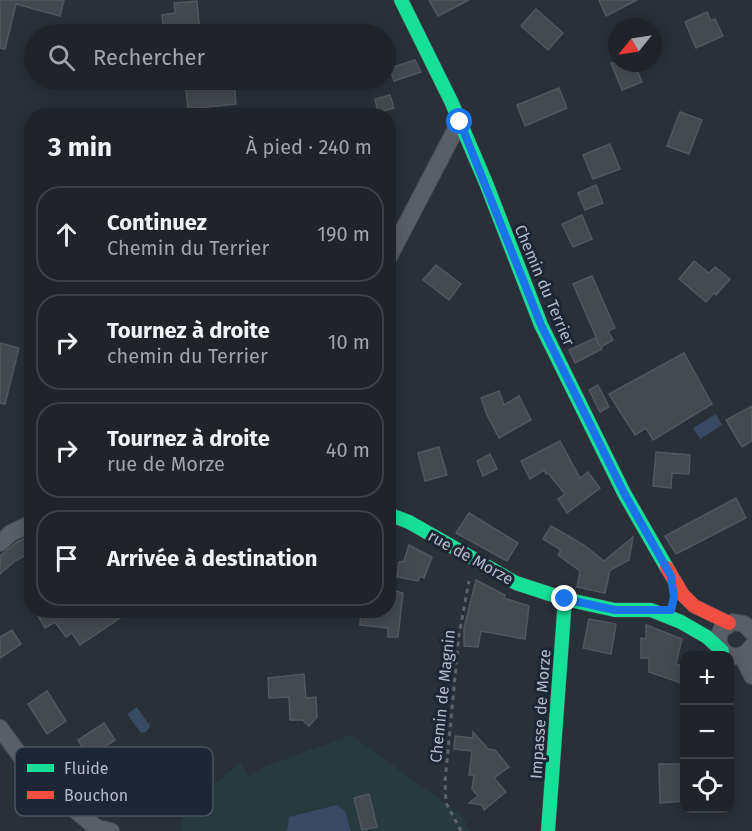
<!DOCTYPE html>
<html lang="fr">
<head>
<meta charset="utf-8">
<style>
  body { margin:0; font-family:"Fira Sans",sans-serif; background:#2d3036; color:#f1f3f6 }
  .controls { position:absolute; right:18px; bottom:18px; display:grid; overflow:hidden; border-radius:12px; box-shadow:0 3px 15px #0003 }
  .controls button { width:54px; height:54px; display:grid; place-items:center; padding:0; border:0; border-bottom:2px solid #3d4147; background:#20242a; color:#f1f3f6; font:30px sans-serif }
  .compass { position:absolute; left:608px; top:18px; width:54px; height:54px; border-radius:50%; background:#20242a; box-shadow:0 3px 15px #0003; rotate:240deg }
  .stop { position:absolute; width:18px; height:18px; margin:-14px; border:4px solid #1a73e8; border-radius:50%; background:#fff }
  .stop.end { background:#1a73e8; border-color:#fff; box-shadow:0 2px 6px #0008 }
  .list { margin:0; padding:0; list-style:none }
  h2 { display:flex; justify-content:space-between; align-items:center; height:78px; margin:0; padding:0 24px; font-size:26px }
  h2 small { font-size:20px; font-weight:400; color:#a2a4a8 }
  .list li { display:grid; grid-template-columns:39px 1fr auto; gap:18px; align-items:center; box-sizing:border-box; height:96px; margin:0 12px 12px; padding:0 12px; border:2px solid #3d4147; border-radius:24px }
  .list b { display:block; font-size:22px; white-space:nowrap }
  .list p { margin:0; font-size:20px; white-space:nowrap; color:#a2a4a8 }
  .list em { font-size:20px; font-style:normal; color:#a2a4a8 }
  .icon { flex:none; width:33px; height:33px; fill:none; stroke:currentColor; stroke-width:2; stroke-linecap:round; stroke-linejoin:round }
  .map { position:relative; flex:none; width:752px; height:831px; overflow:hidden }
  .search { position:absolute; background:#20242a; box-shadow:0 3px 15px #0003; left:24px; top:24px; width:372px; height:66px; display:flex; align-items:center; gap:15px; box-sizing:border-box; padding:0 21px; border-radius:33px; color:#a2a4a8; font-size:22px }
  .panel { position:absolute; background:#20242a; box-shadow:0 3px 15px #0003; left:24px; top:108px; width:372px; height:510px; border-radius:24px }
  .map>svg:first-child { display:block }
</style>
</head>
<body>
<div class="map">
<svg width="752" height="831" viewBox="0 0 752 831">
  <rect width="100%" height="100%" fill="#2a3038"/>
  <path fill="#273a3e" d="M351 735 461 815 471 831H181L182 804 207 790 240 763 249 777 264 767Z"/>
  <g fill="#384963">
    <path d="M716 414 722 425 700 439 693 428Z"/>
    <path d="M137 707 150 726 146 732 141 733 127 714Z"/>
    <path d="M337 805 345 811 351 831H287L289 817Z"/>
  </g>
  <g fill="#444950" stroke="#52575f" stroke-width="1.5">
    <path d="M0 0H64L60 16 16 4 5 49 0 48Z"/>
    <path d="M429 0H469L438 16Z"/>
    <path d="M599 0H637L606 16Z"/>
    <path d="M197 1 200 34H164L162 15 175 13 174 3Z"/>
    <path d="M536 9 563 33 548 50 521 26Z"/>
    <path d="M707 12 711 21 715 19 723 36 696 48 685 22Z"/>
    <path d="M415 60 421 72 394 81 390 68Z"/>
    <path d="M611 63H634L642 82 622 90Z"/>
    <path d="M200 80H214V82L234 80 236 104 188 109 185 81Z"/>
    <path d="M559 88 567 108 525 126 517 105Z"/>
    <path d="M390 95 394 108 378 113 375 99Z"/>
    <path d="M680 112 702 120 689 154 667 146Z"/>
    <path d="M610 144 620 169 593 179 583 155Z"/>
    <path d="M596 185 603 203 585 210 578 193Z"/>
    <path d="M582 215 592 239 573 247 562 224Z"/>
    <path d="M694 261 709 273 715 267 730 279 716 295 714 293 706 302 679 279Z"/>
    <path d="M436 265 461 284 449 300 423 280Z"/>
    <path d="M592 276 615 328 608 331 613 340 601 347 602 349 575 363 569 350 595 338 600 346 573 284Z"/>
    <path d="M0 343 19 348 5 404 0 403Z"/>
    <path d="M684 353 712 404 653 440 646 428 635 435 609 394Z"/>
    <path d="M598 385 609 407 600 412 589 390Z"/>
    <path d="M499 391 504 405 519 396 531 420 499 438 487 415 481 398Z"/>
    <path d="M752 406V441L742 447 726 420Z"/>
    <path d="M560 441 580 478 588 472 600 488 567 513 558 499 565 494 548 473 546 474 544 470 530 479 521 461Z"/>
    <path d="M439 447 447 475 425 481 418 453Z"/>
    <path d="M656 452 690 455 689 474 672 473 671 488 653 486Z"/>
    <path d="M490 454 497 469 483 476 477 461Z"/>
    <path d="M736 498 746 518 676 554 665 536Z"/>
    <path d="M469 513 518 543 507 561 456 533Z"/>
    <path d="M551 526 584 545 604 561 633 537 629 560 610 570 605 593 577 587 580 571 558 555 561 550 543 539Z"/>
    <path d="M27 537 32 546V552L15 561 0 574V556L17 542Z"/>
    <path d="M409 545 432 557 424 578 420 576 418 581 397 577 399 562 404 561Z"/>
    <path d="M476 580 505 595 504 598 529 606 525 639 481 631 478 647 464 646V628Z"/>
    <path d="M388 589 403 593 398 637H388V628L360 625 361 610H388Z"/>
    <path d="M45 610H132L80 645 72 633 66 637 55 622 45 628 38 616Z"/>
    <path d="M589 619 616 624 611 654 583 648Z"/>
    <path d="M646 625 682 639 676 664 684 667V684L649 672V658H641V638L646 639Z"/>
    <path d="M12 630 21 644 0 658V637Z"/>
    <path d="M304 674 306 698 316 697 317 717 309 726 302 720H290L289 697 269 698 268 678Z"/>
    <path d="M47 691 66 721 47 734 28 704Z"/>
    <path d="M104 723 115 740 104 747 117 765 92 781 74 753 82 747 78 740Z"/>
    <path d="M473 732 488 749 495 750 509 767 494 778 506 792 484 810 482 805 469 803 478 796 472 789 474 775H469L472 751 454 749 455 736 473 738Z"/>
    <path d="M659 764H684V801L660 803Z"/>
    <path d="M369 794 377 827 362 830 354 798Z"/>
  </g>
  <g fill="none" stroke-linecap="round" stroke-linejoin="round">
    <defs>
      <g id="street">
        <path d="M388 259 460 121"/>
        <path d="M0 543 11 533 32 523"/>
        <path d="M752 632 744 624 733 622 721 630C711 653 739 667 752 646"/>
        <path d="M742 656 752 676"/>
        <path d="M0 728 38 780 97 828 111 831"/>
      </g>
      <g id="fast">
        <path d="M401 0 451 101 486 183 541 325 624 493 667 568"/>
        <path d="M388 514 409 522 516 583 565 599 615 610H651L681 622 707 637 722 651"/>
        <path d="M548 831 565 599"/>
      </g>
      <path id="jam" d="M667 568 683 595 694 606 729 623"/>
    </defs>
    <use href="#street" stroke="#484c53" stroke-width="18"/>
    <use href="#fast" stroke="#484c53" stroke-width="15"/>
    <use href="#jam" stroke="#484c53" stroke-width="15"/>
    <path stroke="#5d636a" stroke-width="3" stroke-dasharray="4.5 4.5" stroke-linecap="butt" d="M461 831 446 803 445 782 459 635 469 581"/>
    <use href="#street" stroke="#5a5e66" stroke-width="16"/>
    <use href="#fast" stroke="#16e098" stroke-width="14"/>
    <use href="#jam" stroke="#f24e42" stroke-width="14"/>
  </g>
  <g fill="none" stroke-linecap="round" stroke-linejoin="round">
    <path stroke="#1a73e8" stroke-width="8" d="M460 122 541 325 624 493 671 576 674 597 671 610H615L565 599"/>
  </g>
  <g text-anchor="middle" stroke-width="6" stroke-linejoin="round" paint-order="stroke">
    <g font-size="16" fill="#b4bcc9" stroke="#1d2633">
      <text transform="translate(545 285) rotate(67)" y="6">Chemin du Terrier</text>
      <text transform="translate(471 557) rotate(29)" y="6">rue de Morze</text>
      <text transform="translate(442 696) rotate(-84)" y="6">Chemin de Magnin</text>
      <text transform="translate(540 714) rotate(-86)" y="6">Impasse de Morze</text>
    </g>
  </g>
  <rect x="15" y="747" width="198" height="69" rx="9" fill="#1d2633" stroke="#4a5360" stroke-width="1.5"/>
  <rect x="27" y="764" width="27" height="8" fill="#16e098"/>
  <rect x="27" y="791" width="27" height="8" fill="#f24e42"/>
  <g font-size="16" fill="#b4bcc9">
    <text x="64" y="774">Fluide</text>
    <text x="64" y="801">Bouchon</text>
  </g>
</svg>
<div class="controls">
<button>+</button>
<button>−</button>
<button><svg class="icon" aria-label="locate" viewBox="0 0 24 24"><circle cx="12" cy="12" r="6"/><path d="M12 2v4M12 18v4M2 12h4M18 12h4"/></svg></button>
</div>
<svg class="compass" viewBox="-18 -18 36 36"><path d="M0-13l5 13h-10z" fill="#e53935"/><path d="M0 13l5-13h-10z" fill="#a2a4a8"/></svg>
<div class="stop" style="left:460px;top:122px"></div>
<div class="stop end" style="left:565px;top:599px"></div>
<div class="search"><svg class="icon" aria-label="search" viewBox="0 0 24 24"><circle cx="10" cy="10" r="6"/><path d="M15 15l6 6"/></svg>Rechercher</div>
<section class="panel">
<h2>3 min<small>À pied · 240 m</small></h2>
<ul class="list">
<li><svg class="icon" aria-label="ahead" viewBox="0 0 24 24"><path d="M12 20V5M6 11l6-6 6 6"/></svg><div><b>Continuez</b><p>Chemin du Terrier</p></div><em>190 m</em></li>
<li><svg class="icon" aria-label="right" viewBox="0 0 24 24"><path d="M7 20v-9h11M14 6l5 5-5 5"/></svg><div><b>Tournez à droite</b><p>chemin du Terrier</p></div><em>10 m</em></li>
<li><svg class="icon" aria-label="right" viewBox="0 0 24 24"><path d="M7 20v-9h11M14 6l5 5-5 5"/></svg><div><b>Tournez à droite</b><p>rue de Morze</p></div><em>40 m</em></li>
<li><svg class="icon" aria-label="arrive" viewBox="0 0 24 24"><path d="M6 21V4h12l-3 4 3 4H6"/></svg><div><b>Arrivée à destination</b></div></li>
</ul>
</section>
</div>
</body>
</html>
